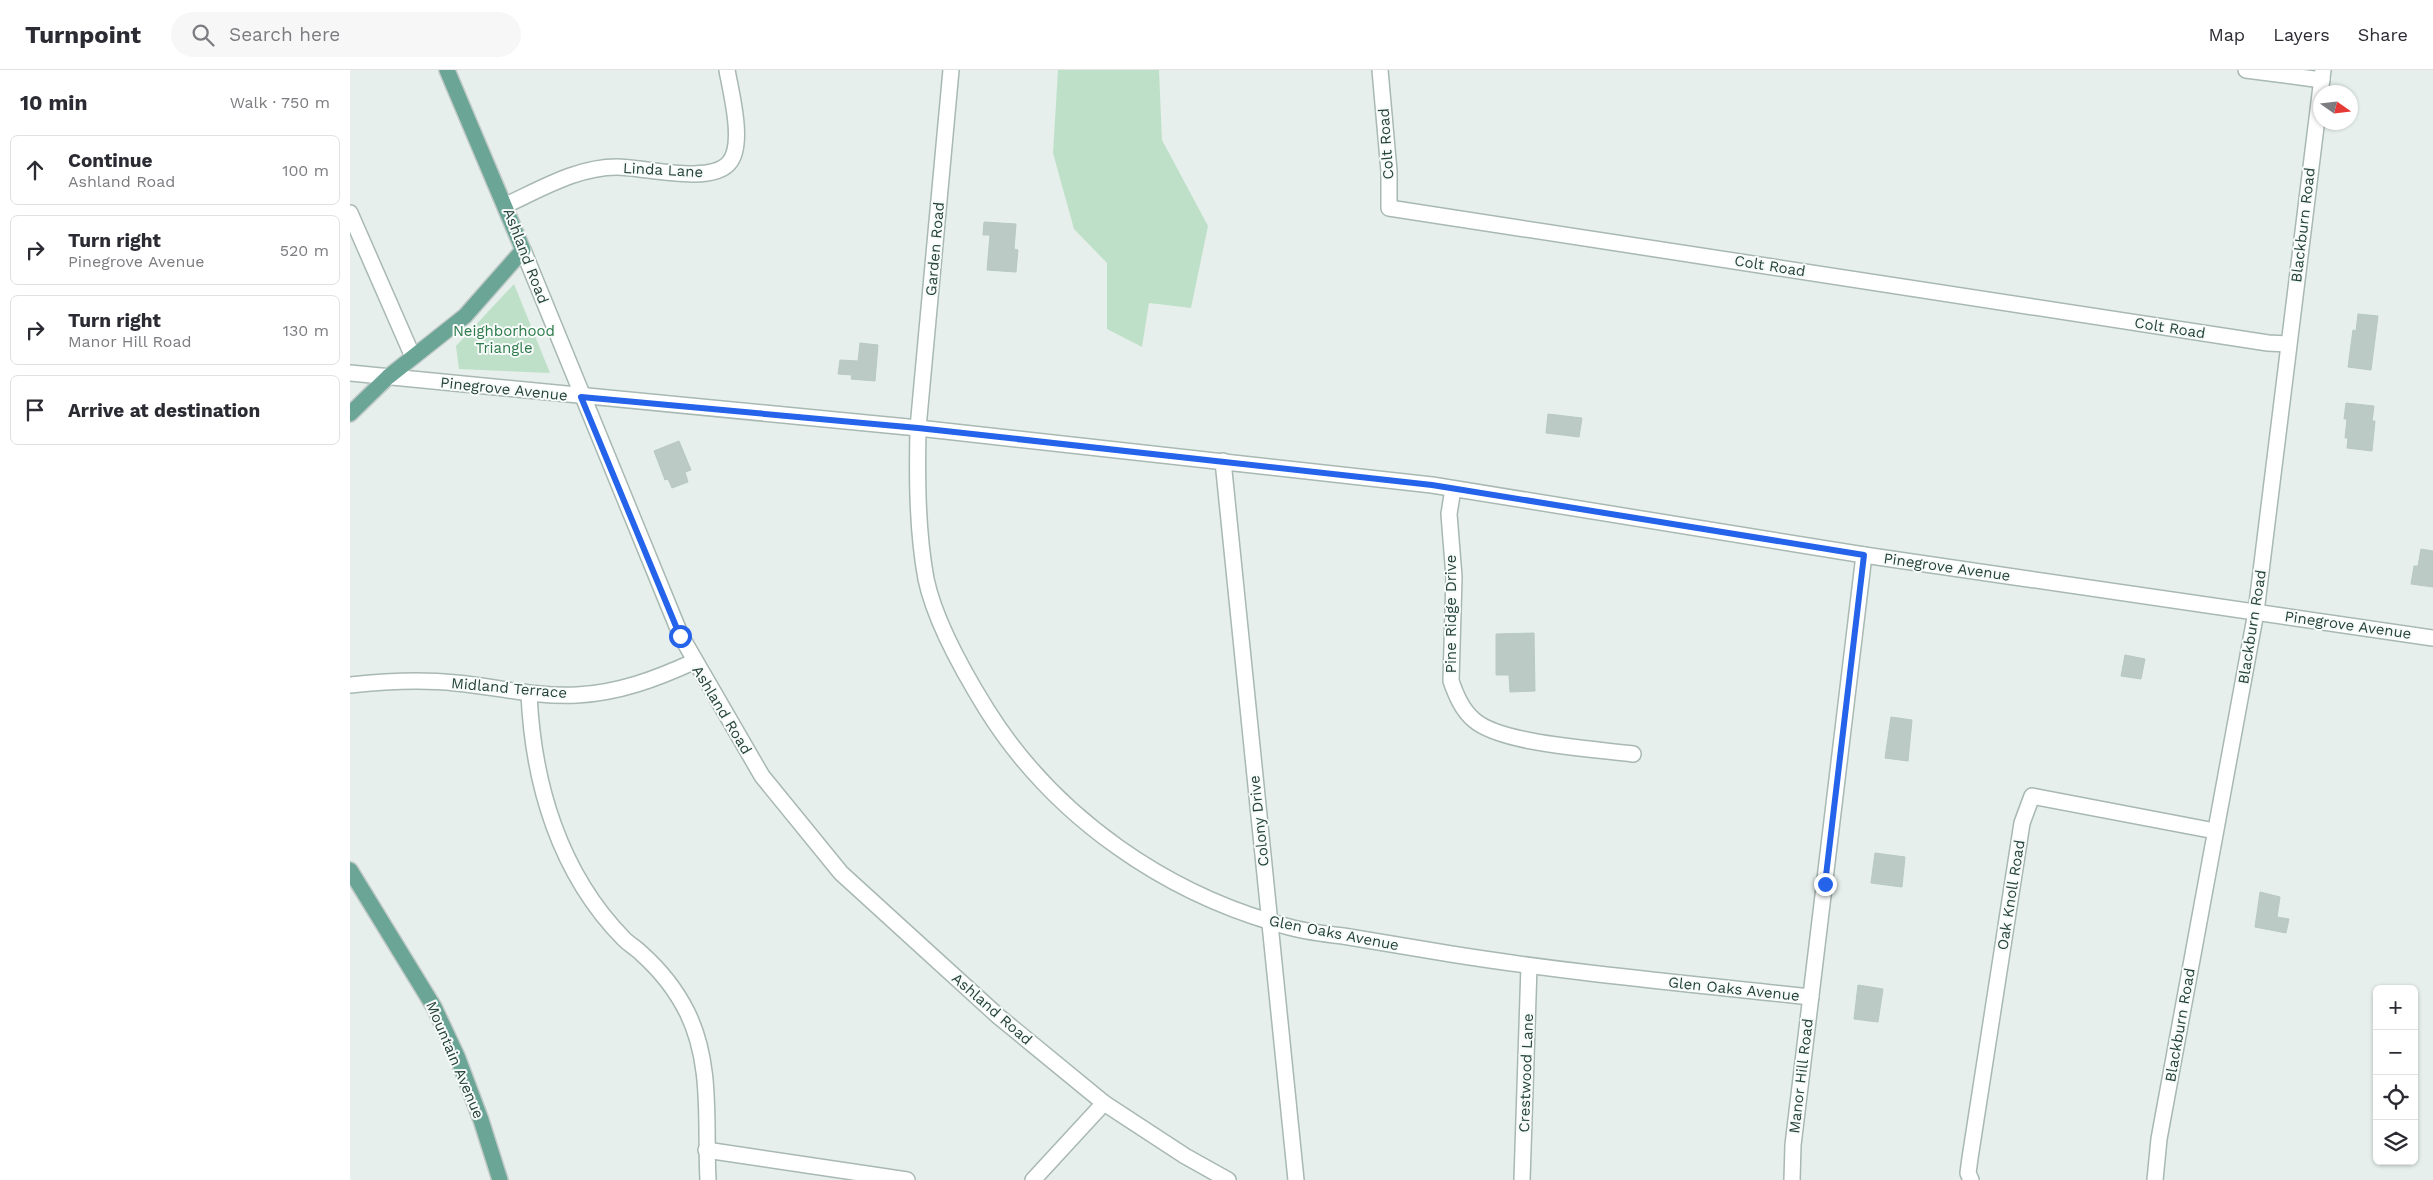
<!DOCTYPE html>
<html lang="en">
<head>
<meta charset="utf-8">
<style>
  body { margin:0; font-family:"Work Sans",sans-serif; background:#f7f7f7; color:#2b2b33 }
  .controls { position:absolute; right:15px; bottom:15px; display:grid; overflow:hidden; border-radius:8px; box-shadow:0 1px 4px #0004 }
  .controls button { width:45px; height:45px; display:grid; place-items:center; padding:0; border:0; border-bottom:1px solid #e1e1e2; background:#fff; color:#2b2b33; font:25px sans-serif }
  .compass { position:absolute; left:1963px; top:15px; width:45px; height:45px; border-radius:50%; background:#fff; box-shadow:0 1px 4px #0004; rotate:104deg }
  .stop { position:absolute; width:15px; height:15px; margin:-11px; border:4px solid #2563eb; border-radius:50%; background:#fff }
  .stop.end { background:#2563eb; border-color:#fff; box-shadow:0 1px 5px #0008 }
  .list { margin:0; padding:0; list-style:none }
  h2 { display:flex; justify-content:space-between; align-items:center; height:65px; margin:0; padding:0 20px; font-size:21px }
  h2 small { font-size:16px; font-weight:400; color:#7c7c81 }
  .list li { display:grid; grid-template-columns:32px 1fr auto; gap:15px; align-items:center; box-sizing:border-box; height:70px; margin:0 10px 10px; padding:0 10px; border:1px solid #e1e1e2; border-radius:8px }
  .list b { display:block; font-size:19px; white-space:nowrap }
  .list p { margin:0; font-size:16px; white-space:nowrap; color:#7c7c81 }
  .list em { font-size:16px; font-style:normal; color:#7c7c81 }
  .icon { flex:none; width:28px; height:28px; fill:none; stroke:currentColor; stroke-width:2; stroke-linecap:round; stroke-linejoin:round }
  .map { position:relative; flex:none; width:2083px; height:1110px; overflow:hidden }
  header { display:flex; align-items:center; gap:30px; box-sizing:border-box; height:70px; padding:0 25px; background:#fff; border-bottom:1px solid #e1e1e2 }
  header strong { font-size:24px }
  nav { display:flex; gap:28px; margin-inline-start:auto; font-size:18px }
  .search { width:350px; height:45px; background:#f7f7f7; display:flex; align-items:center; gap:12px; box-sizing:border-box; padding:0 18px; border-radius:28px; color:#7c7c81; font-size:19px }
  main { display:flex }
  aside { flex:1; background:#fff }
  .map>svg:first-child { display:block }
</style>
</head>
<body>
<header>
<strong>Turnpoint</strong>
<div class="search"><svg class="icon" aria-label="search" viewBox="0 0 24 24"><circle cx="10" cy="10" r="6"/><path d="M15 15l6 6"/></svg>Search here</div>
<nav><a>Map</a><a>Layers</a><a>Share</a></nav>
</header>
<main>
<aside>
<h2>10 min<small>Walk · 750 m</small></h2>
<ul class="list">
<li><svg class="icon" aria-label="ahead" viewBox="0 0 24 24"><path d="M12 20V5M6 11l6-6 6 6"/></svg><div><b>Continue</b><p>Ashland Road</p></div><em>100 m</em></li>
<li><svg class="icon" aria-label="right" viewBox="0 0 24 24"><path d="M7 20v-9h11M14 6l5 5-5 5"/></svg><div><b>Turn right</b><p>Pinegrove Avenue</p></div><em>520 m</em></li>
<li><svg class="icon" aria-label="right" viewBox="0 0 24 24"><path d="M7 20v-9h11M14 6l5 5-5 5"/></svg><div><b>Turn right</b><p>Manor Hill Road</p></div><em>130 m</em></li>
<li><svg class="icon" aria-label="arrive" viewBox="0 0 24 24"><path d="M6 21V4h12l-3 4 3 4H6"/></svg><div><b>Arrive at destination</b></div></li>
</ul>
</aside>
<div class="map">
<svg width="2083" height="1110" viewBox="0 0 2083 1110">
  <rect width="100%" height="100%" fill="#e6efeb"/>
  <g fill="#bfe0c8">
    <path d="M708 0H809L812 70 858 156 841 238 799 233 792 277 757 259V193L724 159 703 83Z"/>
    <path d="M164 214 200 303 109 299 106 276Z"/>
  </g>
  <g fill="#bbcac4" stroke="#b8c9c2">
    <path d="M634 152 666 154 664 179 668 180 666 202 637 200 640 165H633Z"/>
    <path d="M2008 244 2028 246 2021 300 1998 297 2003 260 2006 261Z"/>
    <path d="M510 273 528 275 525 311 501 309 502 305 488 304 490 290 508 291Z"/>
    <path d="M1996 333 2024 336 2022 351H2025L2022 381 1997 378 1998 368H1995L1997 349H1994Z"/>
    <path d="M1198 344 1232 348 1229 367 1196 363Z"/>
    <path d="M329 371 341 400 335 402 338 412 322 418 318 409 315 410 304 381Z"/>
    <path d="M2071 479 2083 481V517L2061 514 2064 496H2068Z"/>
    <path d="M1184 563 1185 621 1160 622 1159 605H1146V564Z"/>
    <path d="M1775 585 1795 589 1791 609 1771 606Z"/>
    <path d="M1541 647 1562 650 1558 691 1535 688Z"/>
    <path d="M1525 783 1555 787 1552 817 1521 813Z"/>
    <path d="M1910 822 1930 827 1927 847 1939 849 1936 863 1905 857Z"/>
    <path d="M1508 915 1533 919 1528 952 1504 949Z"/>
  </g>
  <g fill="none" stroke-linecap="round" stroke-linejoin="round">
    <defs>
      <g id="minor">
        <path d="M601 0 568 358C567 408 567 460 576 509 585 552 614 603 637 640 705 748 817 825 939 857 957 862 975 864 993 866 1029 872 1065 878 1101 884 1220 903 1341 914 1461 927"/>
        <path d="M1030 0 1039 101V138L1918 273 1938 274"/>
        <path d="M1896 0 1972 10"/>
        <path d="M156 135C191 119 227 97 267 97 294 97 360 115 379 93 395 75 381 23 377 0"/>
        <path d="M0 143 63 287"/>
        <path d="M173 180 331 566 412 706 491 803 648 946 754 1033 835 1086 878 1110"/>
        <path d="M0 303 568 358 1082 415 1514 485 2083 568"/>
        <path d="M873 391 946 1110"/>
        <path d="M1103 419 1099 444 1104 507 1101 611C1106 625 1112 640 1124 650 1151 674 1245 679 1283 684"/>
        <path d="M0 615C36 611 70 609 106 613 147 617 186 627 227 625 268 623 306 609 343 592"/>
        <path d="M179 624C183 713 209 803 274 869 279 874 286 878 291 883 310 900 326 920 337 942 363 994 355 1054 358 1110"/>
        <path d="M356 1080 557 1110"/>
        <path d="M683 1110 754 1033"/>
        <path d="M1172 1110 1179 896"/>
        <path d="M1442 1110 1443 1075 1514 485"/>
        <path d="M1621 1110 1618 1103 1620 1088 1672 753 1682 726 1865 761"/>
        <path d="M1805 1110 1809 1069 1906 542 1973 0"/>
      </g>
      <g id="major">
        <path d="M0 344 38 307 115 246 173 180 97 0"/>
        <path d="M0 800 84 937 107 986 131 1050 150 1110"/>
      </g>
    </defs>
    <use href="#minor" stroke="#a8b8b2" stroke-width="18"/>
    <use href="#major" stroke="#c2cac8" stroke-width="18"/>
    <use href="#minor" stroke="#fff" stroke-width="15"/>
    <use href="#major" stroke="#6aa596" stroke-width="15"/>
  </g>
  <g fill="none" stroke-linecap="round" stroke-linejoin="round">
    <path stroke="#2563eb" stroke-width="6" d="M330 566 231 327 568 358 1082 415 1514 485 1475 814"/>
  </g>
  <g text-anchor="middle" stroke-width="4" stroke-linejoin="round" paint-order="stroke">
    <g font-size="15" fill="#24423a" stroke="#f7fbf9">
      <text transform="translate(1036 74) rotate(-94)" y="5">Colt Road</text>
      <text transform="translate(313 100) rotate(3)" y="5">Linda Lane</text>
      <text transform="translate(1953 155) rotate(-83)" y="5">Blackburn Road</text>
      <text transform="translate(585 179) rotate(-85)" y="5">Garden Road</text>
      <text transform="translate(176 186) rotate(69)" y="5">Ashland Road</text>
      <text transform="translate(1420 196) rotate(9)" y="5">Colt Road</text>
      <text transform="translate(1820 258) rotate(9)" y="5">Colt Road</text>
      <text transform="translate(154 319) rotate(6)" y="5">Pinegrove Avenue</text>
      <text transform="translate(1597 497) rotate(8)" y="5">Pinegrove Avenue</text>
      <text transform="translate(1101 544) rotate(-90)" y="5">Pine Ridge Drive</text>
      <text transform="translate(1998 555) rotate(8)" y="5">Pinegrove Avenue</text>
      <text transform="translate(1902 557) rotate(-81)" y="5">Blackburn Road</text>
      <text transform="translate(159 618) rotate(5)" y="5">Midland Terrace</text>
      <text transform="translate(372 640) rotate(59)" y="5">Ashland Road</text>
      <text transform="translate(909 751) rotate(-96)" y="5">Colony Drive</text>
      <text transform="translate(1661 825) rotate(-81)" y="5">Oak Knoll Road</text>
      <text transform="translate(984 863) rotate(11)" y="5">Glen Oaks Avenue</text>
      <text transform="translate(1384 919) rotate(6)" y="5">Glen Oaks Avenue</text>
      <text transform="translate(642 939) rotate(41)" y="5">Ashland Road</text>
      <text transform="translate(1830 955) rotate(-80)" y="5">Blackburn Road</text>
      <text transform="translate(105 990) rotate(67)" y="5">Mountain Avenue</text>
      <text transform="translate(1176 1003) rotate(-88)" y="5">Crestwood Lane</text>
      <text transform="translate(1451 1006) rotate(-83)" y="5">Manor Hill Road</text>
    </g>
    <g font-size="15" fill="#2d7a4b" stroke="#f7fbf9">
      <text x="154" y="266">Neighborhood<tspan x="154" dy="17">Triangle</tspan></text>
    </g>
  </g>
</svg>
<div class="controls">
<button>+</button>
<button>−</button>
<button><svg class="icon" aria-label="locate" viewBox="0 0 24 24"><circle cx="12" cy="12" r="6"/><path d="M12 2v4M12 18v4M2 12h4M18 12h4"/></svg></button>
<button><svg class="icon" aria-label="layers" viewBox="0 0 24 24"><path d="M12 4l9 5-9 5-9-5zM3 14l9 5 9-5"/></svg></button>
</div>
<svg class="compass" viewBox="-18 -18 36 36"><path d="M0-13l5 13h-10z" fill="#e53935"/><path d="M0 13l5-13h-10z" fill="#7c7c81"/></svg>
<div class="stop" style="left:330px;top:566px"></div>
<div class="stop end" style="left:1475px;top:814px"></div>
</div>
</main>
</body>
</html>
